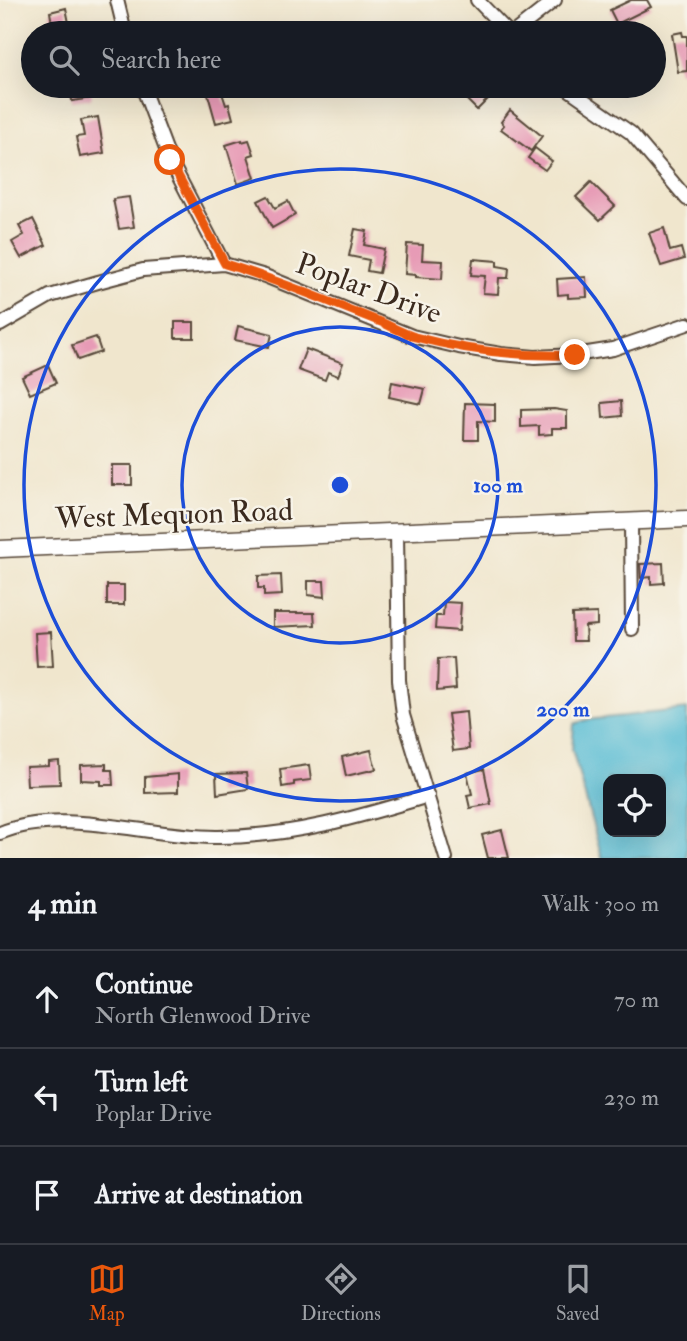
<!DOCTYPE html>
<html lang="en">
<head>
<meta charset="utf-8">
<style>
  body { margin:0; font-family:"IM FELL Double Pica",serif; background:#20242c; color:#f1f3f6 }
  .controls { position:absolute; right:21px; bottom:21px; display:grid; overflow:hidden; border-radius:14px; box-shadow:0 7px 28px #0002 }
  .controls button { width:63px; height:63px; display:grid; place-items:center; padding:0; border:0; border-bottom:2px solid #363941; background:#171b24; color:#f1f3f6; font:35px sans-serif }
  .stop { position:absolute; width:21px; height:21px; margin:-16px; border:5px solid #ea580c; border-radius:50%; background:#fff }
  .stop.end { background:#ea580c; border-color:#fff; box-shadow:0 2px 7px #0008 }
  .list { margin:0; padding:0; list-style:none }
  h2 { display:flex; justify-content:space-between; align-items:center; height:91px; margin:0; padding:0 28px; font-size:30px }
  h2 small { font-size:23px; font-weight:400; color:#9ea1a6 }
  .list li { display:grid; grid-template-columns:46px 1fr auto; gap:21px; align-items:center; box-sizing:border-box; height:98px; padding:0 28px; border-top:2px solid #363941 }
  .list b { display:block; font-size:26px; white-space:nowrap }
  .list p { margin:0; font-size:23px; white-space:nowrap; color:#9ea1a6 }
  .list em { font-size:23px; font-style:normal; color:#9ea1a6 }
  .icon { flex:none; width:38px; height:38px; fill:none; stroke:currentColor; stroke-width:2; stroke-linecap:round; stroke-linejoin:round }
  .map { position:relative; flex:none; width:687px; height:858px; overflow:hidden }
  .search { position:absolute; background:#171b24; box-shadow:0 7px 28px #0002; left:21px; right:21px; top:21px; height:77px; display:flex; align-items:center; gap:18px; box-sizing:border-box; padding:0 24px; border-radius:38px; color:#9ea1a6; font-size:26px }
  .sheet { height:385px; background:#171b24 }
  nav { display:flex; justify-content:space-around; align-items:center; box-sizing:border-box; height:98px; border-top:2px solid #363941; background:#171b24; font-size:19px; color:#9ea1a6 }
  nav a { display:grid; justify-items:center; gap:4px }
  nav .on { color:#ea580c }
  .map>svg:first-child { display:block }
</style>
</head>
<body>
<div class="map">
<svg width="687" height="858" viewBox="0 0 687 858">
  <rect width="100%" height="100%" fill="#f7f3e8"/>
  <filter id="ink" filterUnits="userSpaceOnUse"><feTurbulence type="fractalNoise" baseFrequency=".0143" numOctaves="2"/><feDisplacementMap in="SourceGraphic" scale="14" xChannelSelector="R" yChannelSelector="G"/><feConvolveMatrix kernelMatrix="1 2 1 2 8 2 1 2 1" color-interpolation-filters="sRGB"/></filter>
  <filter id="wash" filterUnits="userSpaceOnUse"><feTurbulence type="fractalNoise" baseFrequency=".00686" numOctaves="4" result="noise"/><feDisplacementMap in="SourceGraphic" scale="28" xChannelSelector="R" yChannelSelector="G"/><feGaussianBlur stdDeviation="1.57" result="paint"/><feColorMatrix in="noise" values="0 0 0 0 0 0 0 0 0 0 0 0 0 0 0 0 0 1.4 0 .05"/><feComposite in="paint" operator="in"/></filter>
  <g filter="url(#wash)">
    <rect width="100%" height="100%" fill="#f0e6cd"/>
    <path fill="#56bcd4" stroke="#487379" stroke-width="2" fill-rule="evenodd" d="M687 709V858H602L572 749 574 724 586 720ZM608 779H661V832H608Z"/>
    <g id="blocks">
      <g fill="#e79bb6">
        <path d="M631 0H647L651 7 617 24 610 10Z"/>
        <path d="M66 8 71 33H58L57 30H53L50 12Z"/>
        <path d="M682 32 683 36H687V71L678 72 672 34Z"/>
        <path d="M70 86H90L92 98 72 101Z"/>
        <path d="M453 86H476L489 98 477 110Z"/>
        <path d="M220 87 226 105 229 104 233 119 216 123 207 91Z"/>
        <path d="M510 110 542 136 531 151 501 129 504 125 501 122Z"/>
        <path d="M98 117 104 153 80 157 76 137 84 136 81 120Z"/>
        <path d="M242 140V142L249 140 254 154 248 156 255 178 238 184 226 145Z"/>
        <path d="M535 148 552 161 545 170 528 158Z"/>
        <path d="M591 182 615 206 600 220 576 197Z"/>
        <path d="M268 196 275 208 288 201 295 215 272 228 258 201Z"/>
        <path d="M129 197 134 227 119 229 113 199Z"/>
        <path d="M33 219 46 245 21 258 12 242 24 235 19 226Z"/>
        <path d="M664 228 670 251 681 248 684 259 661 266 649 233Z"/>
        <path d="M355 229 367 231 364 245 384 249 379 273 367 271 369 260 349 256Z"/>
        <path d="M407 244 423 245 422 260 443 261 442 279 416 277V275L405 274Z"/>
        <path d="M473 259 497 261V266L509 268 508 278H499L498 294 483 293 485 276 471 275Z"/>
        <path d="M586 277 587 297 568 298V294L558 295 557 279Z"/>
        <rect x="175" y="322" width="19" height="16"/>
        <path d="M238 326 272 334 269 347 235 340Z"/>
        <path d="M96 337 101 352 78 360 72 345Z"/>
        <path d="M306 349 343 363 338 376 328 372 325 380 298 370Z"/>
        <path d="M48 365 56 383 30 394 22 377Z"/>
        <path d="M392 382 425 389 421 404 389 397Z"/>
        <path d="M621 401 622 416 603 418 602 403Z"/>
        <path d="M465 403 495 404V422L478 421V440H464Z"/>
        <path d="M554 409 567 411V428H552V434L539 435V426L521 427V410Z"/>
        <rect x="112" y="465" width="20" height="20"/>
        <path d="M663 563 664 583 651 584V577L641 578 640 564Z"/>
        <path d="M281 575 282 595 264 596V588H258V576Z"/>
        <path d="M308 581H324L325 597 308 595Z"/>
        <rect x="107" y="585" width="17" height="20"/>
        <path d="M444 602 461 603 459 631 435 629 436 616H443Z"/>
        <path d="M273 613H314L315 625 273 627Z"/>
        <path d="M597 613V625L585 626 586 641H573L572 614Z"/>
        <path d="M51 632 53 666 37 667 35 633Z"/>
        <path d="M454 658 456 689 437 691 438 659Z"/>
        <path d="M466 712 469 749 453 751 448 714Z"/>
        <path d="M371 750 376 769 346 776 342 757Z"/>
        <path d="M59 761 60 784 27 785 26 767 49 766V762Z"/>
        <path d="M106 764V770H112L113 785H101V781L81 780V765Z"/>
        <path d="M309 765 311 780 294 782V785L282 787 280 769Z"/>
        <path d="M484 769 491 804 470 808 467 795 472 794 467 773Z"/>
        <path d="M246 773 248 789 217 794 216 774Z"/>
        <path d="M178 774V792L145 793V777Z"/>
        <path d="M502 830 509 858H488L482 835Z"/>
      </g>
    </g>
  </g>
  <g filter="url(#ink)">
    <use href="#blocks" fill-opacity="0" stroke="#564638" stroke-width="2"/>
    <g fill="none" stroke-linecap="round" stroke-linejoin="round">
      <defs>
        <g id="minor">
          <path d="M117 0 125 33"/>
          <path d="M477 0 509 33"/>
          <path d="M513 33 555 0"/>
          <path d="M142 86 170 160 224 264"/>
          <path d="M564 86 631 133 687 199"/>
          <path d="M0 325 50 296 98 282 143 270 224 264 265 276 412 336 459 347 501 354 535 357 575 355 613 349 687 324"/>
          <path d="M631 522 632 629"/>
          <path d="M397 532 399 680 403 715 446 858"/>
          <path d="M0 833C63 806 150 838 218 837 291 837 359 817 428 796"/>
        </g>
        <path id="major" d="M0 549 687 519"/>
      </defs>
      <use href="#minor" stroke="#564638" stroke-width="16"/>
      <use href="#major" stroke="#564638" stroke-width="19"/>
      <use href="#minor" stroke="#fff" stroke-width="12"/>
      <use href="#major" stroke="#fff" stroke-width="16"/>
    </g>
  </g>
  <g fill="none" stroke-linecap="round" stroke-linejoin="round" filter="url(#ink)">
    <path stroke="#ea580c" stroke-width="9" d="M170 160 225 264C278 280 329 302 381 322 392 327 403 333 415 337 468 351 521 357 575 355"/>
  </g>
  <g fill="none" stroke="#1d4ed8" stroke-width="3.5">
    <circle cx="340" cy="485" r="158"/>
    <circle cx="340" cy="485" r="316"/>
  </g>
  <g text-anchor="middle" stroke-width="5" stroke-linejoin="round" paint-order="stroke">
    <g font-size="30" fill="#3b2a1e" stroke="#f7f3e8">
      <text transform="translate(369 288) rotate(20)" y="10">Poplar Drive</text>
      <text transform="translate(174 514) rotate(-2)" y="10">West Mequon Road</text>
    </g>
  </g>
  <circle cx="340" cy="485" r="10" fill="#1d4ed8" stroke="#f7f3e8" stroke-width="3.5"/>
  <g font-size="21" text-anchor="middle" font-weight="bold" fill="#1d4ed8" stroke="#f7f3e8" stroke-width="5" stroke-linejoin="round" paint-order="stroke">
    <text x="498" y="492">100 m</text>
    <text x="563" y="716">200 m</text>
  </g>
</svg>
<div class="controls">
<button><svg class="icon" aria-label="locate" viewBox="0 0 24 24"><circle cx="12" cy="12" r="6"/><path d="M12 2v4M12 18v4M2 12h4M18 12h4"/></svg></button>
</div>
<div class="stop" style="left:170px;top:160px"></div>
<div class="stop end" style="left:575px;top:355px"></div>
<div class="search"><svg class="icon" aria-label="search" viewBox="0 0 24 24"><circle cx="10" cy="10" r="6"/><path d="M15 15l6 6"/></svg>Search here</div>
</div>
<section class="sheet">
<h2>4 min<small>Walk · 300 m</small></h2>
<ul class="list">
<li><svg class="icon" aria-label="ahead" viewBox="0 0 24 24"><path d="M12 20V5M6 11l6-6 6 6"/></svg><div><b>Continue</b><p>North Glenwood Drive</p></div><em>70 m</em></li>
<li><svg class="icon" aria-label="left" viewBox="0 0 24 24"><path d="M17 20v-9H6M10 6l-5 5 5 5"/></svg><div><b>Turn left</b><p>Poplar Drive</p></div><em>230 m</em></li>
<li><svg class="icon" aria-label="arrive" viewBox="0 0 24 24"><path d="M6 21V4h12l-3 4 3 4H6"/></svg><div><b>Arrive at destination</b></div></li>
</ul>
</section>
<nav>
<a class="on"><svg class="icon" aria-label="map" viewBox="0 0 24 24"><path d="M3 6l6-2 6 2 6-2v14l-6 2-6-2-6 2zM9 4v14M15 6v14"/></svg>Map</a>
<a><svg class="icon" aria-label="directions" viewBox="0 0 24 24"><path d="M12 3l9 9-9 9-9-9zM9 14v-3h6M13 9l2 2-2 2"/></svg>Directions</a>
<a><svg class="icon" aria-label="saved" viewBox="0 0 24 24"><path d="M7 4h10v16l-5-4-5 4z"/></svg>Saved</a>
</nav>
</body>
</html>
